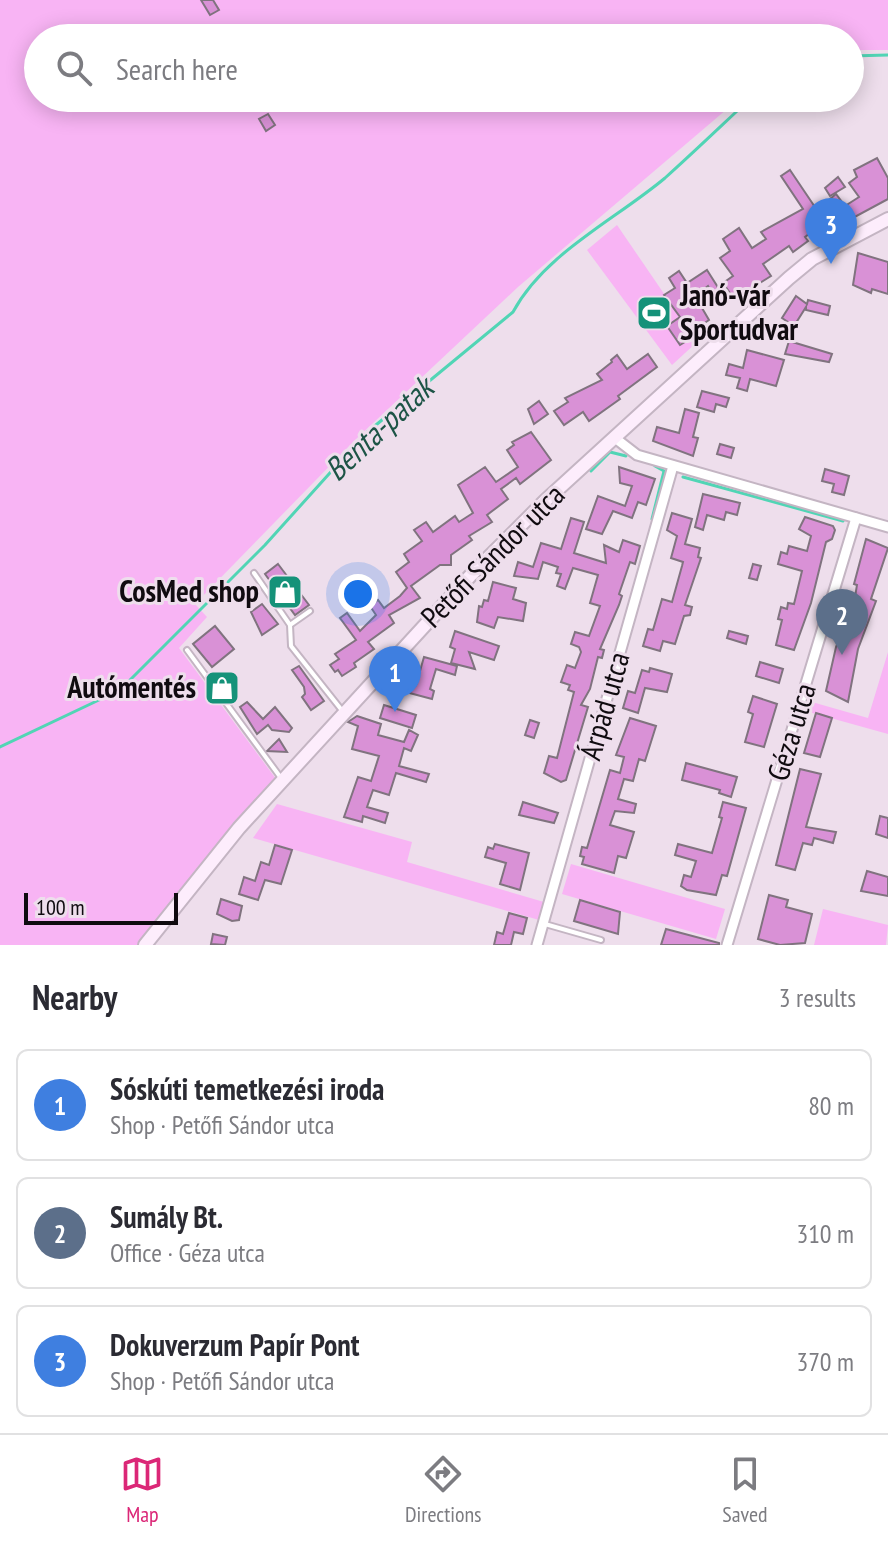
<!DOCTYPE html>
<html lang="en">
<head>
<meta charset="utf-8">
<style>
  body { margin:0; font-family:"PT Sans Narrow",sans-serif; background:#f7f7f7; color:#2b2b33 }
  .scale { position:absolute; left:24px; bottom:20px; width:154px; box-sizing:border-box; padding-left:8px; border:4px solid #100b10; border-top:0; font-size:22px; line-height:28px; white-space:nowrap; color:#100b10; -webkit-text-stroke:6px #eedeec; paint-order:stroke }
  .you { position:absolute; left:358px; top:594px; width:28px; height:28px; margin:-20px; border:6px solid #fff; border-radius:50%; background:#1a73e8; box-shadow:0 0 0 12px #1a73e833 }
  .badge { display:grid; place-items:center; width:52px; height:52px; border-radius:50%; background:#db2777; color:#fff; font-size:26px; font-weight:700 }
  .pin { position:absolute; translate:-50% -66px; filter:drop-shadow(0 2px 4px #0008) }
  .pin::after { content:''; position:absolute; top:42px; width:28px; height:24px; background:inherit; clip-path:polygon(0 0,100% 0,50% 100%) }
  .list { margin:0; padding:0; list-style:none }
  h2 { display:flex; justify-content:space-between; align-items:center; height:104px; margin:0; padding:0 32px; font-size:34px }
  h2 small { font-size:26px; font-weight:400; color:#7c7c81 }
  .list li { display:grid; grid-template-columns:52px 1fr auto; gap:24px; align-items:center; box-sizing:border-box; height:112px; margin:0 16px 16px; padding:0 16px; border:2px solid #e1e1e2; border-radius:12px }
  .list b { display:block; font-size:30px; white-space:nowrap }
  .list p { margin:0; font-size:26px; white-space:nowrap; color:#7c7c81 }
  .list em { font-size:26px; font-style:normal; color:#7c7c81 }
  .icon { flex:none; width:44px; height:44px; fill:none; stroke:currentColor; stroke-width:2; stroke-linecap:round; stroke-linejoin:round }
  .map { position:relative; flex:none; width:888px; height:945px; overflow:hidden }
  .search { position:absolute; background:#fff; box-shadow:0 4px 20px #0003; left:24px; right:24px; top:24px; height:88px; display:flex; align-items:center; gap:20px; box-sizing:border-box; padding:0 28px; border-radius:44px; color:#7c7c81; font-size:30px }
  .sheet { height:488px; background:#fff }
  nav { display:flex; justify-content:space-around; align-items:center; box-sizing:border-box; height:112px; border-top:2px solid #e1e1e2; background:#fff; font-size:22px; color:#7c7c81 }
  nav a { display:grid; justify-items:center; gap:4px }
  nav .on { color:#db2777 }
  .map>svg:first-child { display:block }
</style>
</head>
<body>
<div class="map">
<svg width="888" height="945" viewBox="0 0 888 945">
  <rect width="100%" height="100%" fill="#eedeec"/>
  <g fill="#f8b4f4">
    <path d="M0 0H888V50H850V38H38V98H740L518 287 354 441 195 604 207 617 179 648 279 783 145 945H0Z"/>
    <path d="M617 225 697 342 672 365 587 250Z"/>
    <path d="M888 652V734L809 712 812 702 868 718Z"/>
    <path d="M277 804 412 842 407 862 544 902 539 920 253 838Z"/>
    <path d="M571 864 725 909 716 939 562 894Z"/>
    <path d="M823 909 888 925 886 945H814Z"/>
  </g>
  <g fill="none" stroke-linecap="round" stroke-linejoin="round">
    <g stroke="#51d5b5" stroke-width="3">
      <path d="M850 56 888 55"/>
      <path d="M591 471 610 452 626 456"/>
      <path d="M683 477 843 521"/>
      <path d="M652 519 664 471 655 466"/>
      <path d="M0 747 120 690 265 545 365 434 513 312C545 253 615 220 665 178 694 152 722 125 751 98"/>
    </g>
  </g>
  <g fill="#d991d6" stroke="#80737f" stroke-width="2">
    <path d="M201 0H213L219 10 210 15Z"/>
    <path d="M268 114 275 125 266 131 259 119Z"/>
    <path d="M877 158 888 178V199L838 226 827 213 836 208 830 199 836 194 845 206 859 197 849 183 857 177 854 170Z"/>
    <path d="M790 170 825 222 805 237 808 241 793 252 789 246 763 264 771 276 734 299 723 283 733 276 720 258 730 251 723 239 739 228 752 248 766 239 761 232 803 209 781 176Z"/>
    <path d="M838 177 845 187 830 196 825 188Z"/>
    <path d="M858 253 888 262V294L872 289 871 293 853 285Z"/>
    <path d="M707 270 719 289 712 293 708 286 695 296 709 320 690 333 693 337 680 345 667 326 680 317 664 295 675 288 669 278 679 271 687 283Z"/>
    <path d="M796 296 807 304 808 300 830 306 828 315 806 310V307L794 326 782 318Z"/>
    <path d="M789 341 832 354 829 362 785 354Z"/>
    <path d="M747 350 784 360 776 386 750 379 747 391 737 388 740 378 726 375 729 364 743 368Z"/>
    <path d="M648 354 657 367 618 396 620 399 589 421 583 412 564 425 554 411 568 402 565 398 602 380 597 374 612 362 611 360 617 355 627 369Z"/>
    <path d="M702 391 729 398 726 407 716 404 714 412 697 407Z"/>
    <path d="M539 401 548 414 534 424 528 409Z"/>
    <path d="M685 409 699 413 693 437 698 438 693 456 653 441 657 427 679 433Z"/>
    <path d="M531 432 551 460 520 484 516 478 501 489 508 499 487 515 492 522 469 536 472 540 451 555V565H440L411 586 420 598 389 615 394 623 368 642 374 649 354 663 356 667 342 676 338 670 335 672 330 665 339 659 335 654 356 640 340 618 347 613 360 631 376 615 370 606 378 600 384 608 400 596 407 588 396 572 409 562 404 554 422 541 414 530 426 522 433 532 455 516 459 522 473 513 458 485 485 467 496 482 518 467 507 450 514 445 512 442Z"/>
    <path d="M720 444 734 448 731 458 717 454Z"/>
    <path d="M619 467 655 479 646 505 638 502 632 518 613 511 602 534 586 529 598 496 625 506 632 486 620 483Z"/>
    <path d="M825 469 849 476 844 495 832 492 834 484 822 481Z"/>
    <path d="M703 494 740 503 737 515 726 512 724 520 707 515 703 530 695 527Z"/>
    <path d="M672 513 692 519 685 544 700 548 698 557 701 558 685 605 692 607 690 615 684 616 675 644 663 641 660 651 643 646 648 629 653 630 662 599 672 602 682 566 683 562 671 558 677 536 667 530Z"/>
    <path d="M805 517 833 526 835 530 832 539 826 542 811 603 794 650 776 645 782 620 778 619 781 607 787 609 788 603 794 604 802 571 778 564 781 552 787 554 789 546 807 551 811 536 799 529Z"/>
    <path d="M571 518 584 522 574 553 606 563 604 545 619 552 623 540 640 546 635 564 630 562 619 594 622 596 619 605 600 649 604 650 602 658 598 657 590 689 581 705 588 707 566 780 561 782 544 773 549 756 557 758 574 692 568 690 570 685 561 682 567 665 575 668 581 652 579 647 571 644 575 632 589 636 600 606 590 603 598 575 573 568 565 589 557 586 561 574 556 573 558 567 543 562 538 579 514 576 518 562 533 567 541 543 561 549Z"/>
    <path d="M866 539 888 548 871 599 876 601 858 649 848 702 826 691 836 647 854 603 857 585 854 584Z"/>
    <path d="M278 564 309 605 295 615 265 574Z"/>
    <path d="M753 564 761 566 757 580 749 578Z"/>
    <path d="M493 582 516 588 513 599 526 603 523 621 498 617 494 628 477 622 479 606 482 607 484 600 488 601Z"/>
    <path d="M262 604 278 624 262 635 251 612Z"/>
    <path d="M215 626 234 649 212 667 193 644Z"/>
    <path d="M455 631 499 646 494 660 469 652 475 669 451 663 455 649 450 647Z"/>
    <path d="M729 631 748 636 746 644 727 638Z"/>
    <path d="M424 657 457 666 455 675 436 669 430 689 434 691 432 699 402 691 405 682 416 685Z"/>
    <path d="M760 662 783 669 779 683 756 676Z"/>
    <path d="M299 666 324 701 311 710 302 697 305 694 304 687 292 670Z"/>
    <path d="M650 668 672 674 667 692 645 688 638 713 623 708 628 691 635 693 642 670 649 672Z"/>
    <path d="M753 696 777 704 764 747 745 742 753 714 748 712Z"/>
    <path d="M247 702 263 719 275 707 292 728 289 732 272 730 268 725 257 734 240 707Z"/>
    <path d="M384 705 416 715 412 728 380 718Z"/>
    <path d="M816 713 832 718 820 757 804 753Z"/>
    <path d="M357 716 381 724 378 735 404 742 409 730 418 735 411 751 404 748 399 766 429 774 426 782 396 773 389 795 373 790 367 807 388 813 385 823 363 816 362 822 344 817 358 777 371 781 379 756 352 749 358 726 348 722Z"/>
    <path d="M630 718 656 726 645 761 639 759 633 781 624 779 618 799 636 804 634 813 615 811 610 825 634 832 626 858 618 856 614 873 582 864 584 857 580 856 582 847 587 848 610 770 620 773 624 757 616 755Z"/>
    <path d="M530 720 539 723 534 738 525 735Z"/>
    <path d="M279 739 287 752 267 751Z"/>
    <path d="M686 763 737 777 731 797 719 793 720 790 682 780Z"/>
    <path d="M800 769 821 774 806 827 836 832 833 843 814 838 812 845 803 843 795 870 776 865Z"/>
    <path d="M523 802 558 813 554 823 519 815Z"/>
    <path d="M723 802 746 808 727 876 722 875 716 895 687 890 681 886 684 875 691 877 696 861 675 855 678 844 712 853 722 818 719 817Z"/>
    <path d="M880 816 888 818V838L876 834Z"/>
    <path d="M495 844 529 853 520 890 500 884 506 863 485 857 488 847 493 849Z"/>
    <path d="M275 845 292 850 281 884 265 880 258 900 239 894 244 877 255 881 261 862 269 865Z"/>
    <path d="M867 871 888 877V896L861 891Z"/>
    <path d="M769 895 788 900 786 907 812 914 805 943 780 945 758 939Z"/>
    <path d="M221 899 242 906 239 920 232 921 217 914Z"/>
    <path d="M580 900 620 912 618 934 574 921Z"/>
    <path d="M509 913 527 918 523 934 514 932 511 945H494L497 932 503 934Z"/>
    <path d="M666 929 719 943V945H661Z"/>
    <path d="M213 934 227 937 225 945 211 944Z"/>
  </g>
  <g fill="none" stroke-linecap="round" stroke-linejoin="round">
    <defs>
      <g id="service">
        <path d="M254 573 290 625 291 646 344 713"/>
        <path d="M290 625 310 611"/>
        <path d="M187 650 281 778"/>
        <path d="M545 924 601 940"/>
      </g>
      <g id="minor">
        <path d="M615 438 637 455 888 527"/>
        <path d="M537 945 673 466"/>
        <path d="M727 945 856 518"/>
      </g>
      <path id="secondary" d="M145 945 239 828 471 575 545 501 789 278 812 259 888 219"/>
    </defs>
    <use href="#service" stroke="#c4b5c3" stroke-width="8"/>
    <use href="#minor" stroke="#c4b5c3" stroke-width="13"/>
    <use href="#secondary" stroke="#c4b5c3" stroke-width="16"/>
    <use href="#service" stroke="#fff" stroke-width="4"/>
    <use href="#minor" stroke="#fff" stroke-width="9"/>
    <use href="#secondary" stroke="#fdedfc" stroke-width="12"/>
  </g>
  <defs>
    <symbol id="stadium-square" viewBox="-11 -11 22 22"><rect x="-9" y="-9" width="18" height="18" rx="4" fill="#159279" stroke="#eedeec"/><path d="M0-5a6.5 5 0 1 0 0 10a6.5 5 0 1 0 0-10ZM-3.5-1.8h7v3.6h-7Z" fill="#fff"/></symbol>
    <symbol id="shop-square" viewBox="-11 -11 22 22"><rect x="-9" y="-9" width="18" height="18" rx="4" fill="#159279" stroke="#eedeec"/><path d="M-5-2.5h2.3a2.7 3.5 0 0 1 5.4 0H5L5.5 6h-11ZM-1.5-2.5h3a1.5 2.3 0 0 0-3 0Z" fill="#fff"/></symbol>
  </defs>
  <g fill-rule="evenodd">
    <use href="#stadium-square" x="634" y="293" width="40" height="40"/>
    <use href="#shop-square" x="265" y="572" width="40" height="40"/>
    <use href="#shop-square" x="202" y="668" width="40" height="40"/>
  </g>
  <g text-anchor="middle" stroke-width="6" stroke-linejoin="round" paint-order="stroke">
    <g font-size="30" font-weight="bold" fill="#100b10" stroke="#eedeec" text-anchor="end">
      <text x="680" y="306" text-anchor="start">Janó-vár<tspan x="680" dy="34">Sportudvar</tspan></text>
      <text x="259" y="602">CosMed shop</text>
      <text x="196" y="698">Autómentés</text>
    </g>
    <g font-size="30" fill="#100b10" stroke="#eedeec">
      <text transform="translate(493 556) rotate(-45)" y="10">Petőfi Sándor utca</text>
      <text transform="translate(605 706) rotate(-74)" y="10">Árpád utca</text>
      <text transform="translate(792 732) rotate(-73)" y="10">Géza utca</text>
    </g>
    <g font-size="32" font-style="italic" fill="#1d5446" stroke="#eedeec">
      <text transform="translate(379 429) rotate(-43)" y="11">Benta-patak</text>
    </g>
  </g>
</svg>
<div class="scale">100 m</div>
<div class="you"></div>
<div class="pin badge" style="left:395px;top:712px;background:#3f7fe0">1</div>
<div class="pin badge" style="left:842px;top:655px;background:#5c6f8a">2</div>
<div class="pin badge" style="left:831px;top:264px;background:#3f7fe0">3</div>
<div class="search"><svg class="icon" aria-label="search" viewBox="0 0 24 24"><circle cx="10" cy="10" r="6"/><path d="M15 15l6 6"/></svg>Search here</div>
</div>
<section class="sheet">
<h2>Nearby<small>3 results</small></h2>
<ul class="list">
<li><span class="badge" style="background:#3f7fe0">1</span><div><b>Sóskúti temetkezési iroda</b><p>Shop · Petőfi Sándor utca</p></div><em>80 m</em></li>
<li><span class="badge" style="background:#5c6f8a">2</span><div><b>Sumály Bt.</b><p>Office · Géza utca</p></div><em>310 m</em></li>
<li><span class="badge" style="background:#3f7fe0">3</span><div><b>Dokuverzum Papír Pont</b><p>Shop · Petőfi Sándor utca</p></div><em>370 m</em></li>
</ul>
</section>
<nav>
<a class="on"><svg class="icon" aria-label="map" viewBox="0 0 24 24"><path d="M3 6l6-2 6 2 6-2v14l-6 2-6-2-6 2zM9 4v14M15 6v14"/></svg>Map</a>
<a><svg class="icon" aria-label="directions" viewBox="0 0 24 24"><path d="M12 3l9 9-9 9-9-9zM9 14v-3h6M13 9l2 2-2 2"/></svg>Directions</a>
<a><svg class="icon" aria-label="saved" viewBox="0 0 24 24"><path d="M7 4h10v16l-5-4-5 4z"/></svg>Saved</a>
</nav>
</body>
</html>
